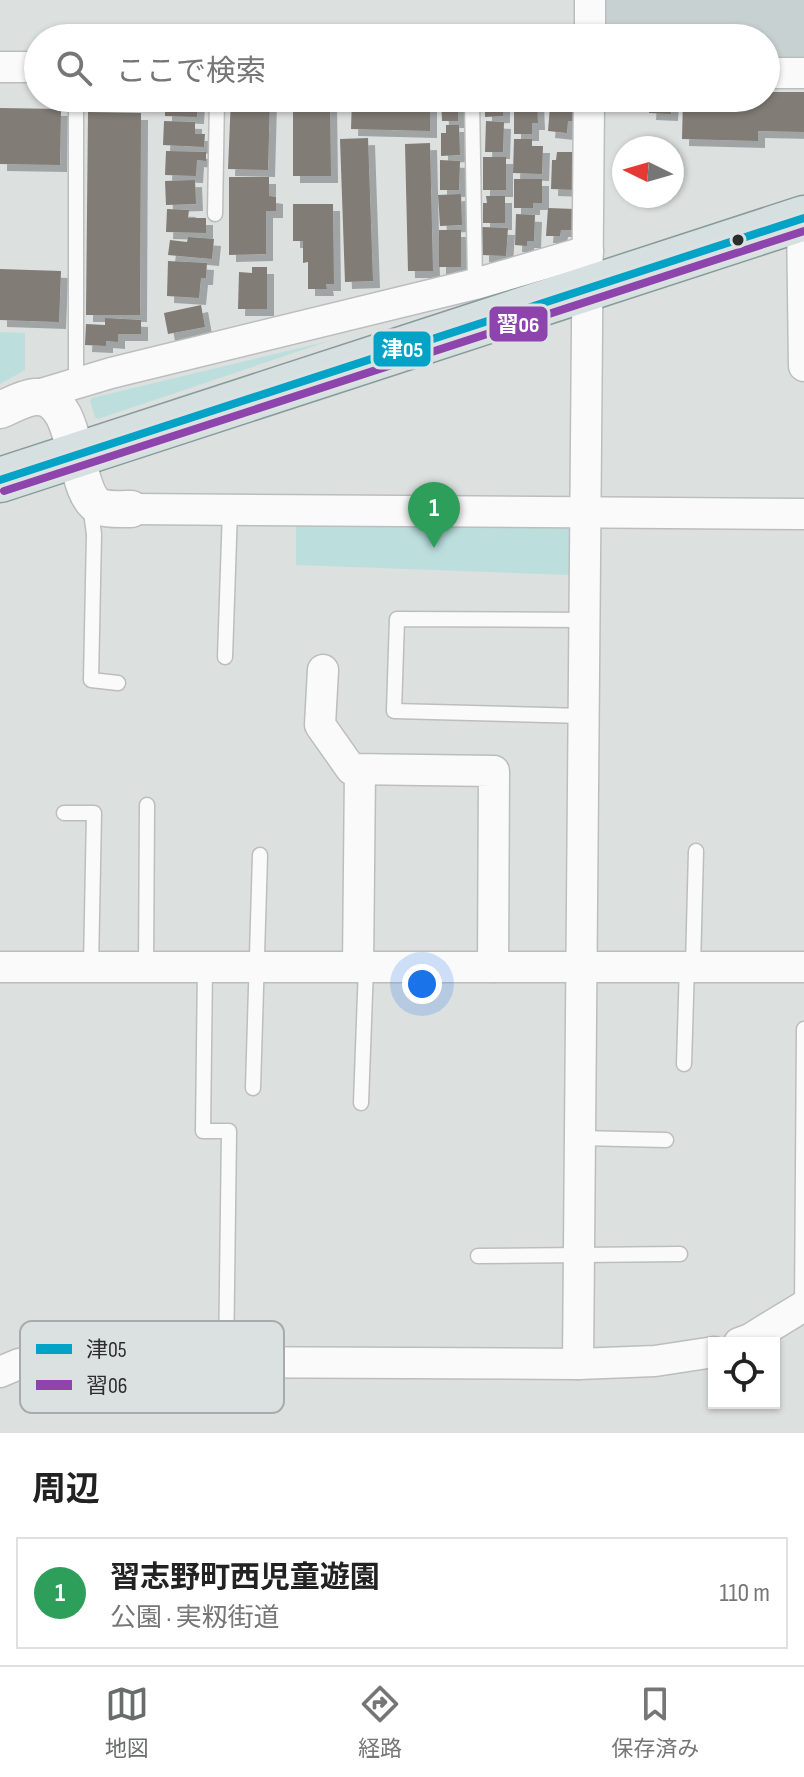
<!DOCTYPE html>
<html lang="ja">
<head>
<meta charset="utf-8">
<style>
  body { margin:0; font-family:"Sofia Sans Condensed","Noto Sans JP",sans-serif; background:#f6f6f6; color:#222 }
  .controls { position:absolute; right:24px; bottom:24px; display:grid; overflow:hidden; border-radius:0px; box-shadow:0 2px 6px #0004 }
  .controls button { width:72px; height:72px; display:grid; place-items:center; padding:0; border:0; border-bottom:2px solid #e0e0e0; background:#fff; color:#222; font:40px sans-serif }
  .compass { position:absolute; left:612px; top:136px; width:72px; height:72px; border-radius:50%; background:#fff; box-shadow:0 2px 6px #0004; rotate:275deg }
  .you { position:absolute; left:422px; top:984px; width:28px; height:28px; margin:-20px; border:6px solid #fff; border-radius:50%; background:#1a73e8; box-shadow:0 0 0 12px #1a73e833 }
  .badge { display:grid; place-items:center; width:52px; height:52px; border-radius:50%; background:#6a6c6c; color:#fff; font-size:26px; font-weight:700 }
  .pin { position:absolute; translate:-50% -66px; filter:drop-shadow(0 2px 4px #0008) }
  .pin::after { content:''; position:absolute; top:42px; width:28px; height:24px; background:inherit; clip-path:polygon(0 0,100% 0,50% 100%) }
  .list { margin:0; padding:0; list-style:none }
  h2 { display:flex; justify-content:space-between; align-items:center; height:104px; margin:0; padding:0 32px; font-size:34px }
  h2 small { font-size:26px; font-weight:400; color:#767676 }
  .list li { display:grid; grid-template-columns:52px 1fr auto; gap:24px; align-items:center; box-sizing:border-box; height:112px; margin:0 16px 16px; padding:0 16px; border:2px solid #e0e0e0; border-radius:0px }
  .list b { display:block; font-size:30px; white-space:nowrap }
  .list p { margin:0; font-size:26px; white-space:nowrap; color:#767676 }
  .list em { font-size:26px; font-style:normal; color:#767676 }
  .icon { flex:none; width:44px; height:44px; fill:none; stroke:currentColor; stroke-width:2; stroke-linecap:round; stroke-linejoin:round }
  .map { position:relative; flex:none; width:804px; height:1433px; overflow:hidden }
  .search { position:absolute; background:#fff; box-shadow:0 2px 6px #0004; left:24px; right:24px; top:24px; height:88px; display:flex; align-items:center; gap:20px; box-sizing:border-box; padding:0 28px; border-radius:44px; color:#767676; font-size:30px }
  .sheet { height:232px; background:#fff }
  nav { display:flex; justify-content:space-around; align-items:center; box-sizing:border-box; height:112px; border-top:2px solid #e0e0e0; background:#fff; font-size:22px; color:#767676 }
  nav a { display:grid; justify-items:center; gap:4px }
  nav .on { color:#6a6c6c }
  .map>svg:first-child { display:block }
</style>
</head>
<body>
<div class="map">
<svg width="804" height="1433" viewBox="0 0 804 1433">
  <defs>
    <filter id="shadow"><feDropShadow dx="7" dy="7" stdDeviation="0" flood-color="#0004"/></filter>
  </defs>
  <rect width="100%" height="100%" fill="#dce0df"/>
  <path fill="#c8d1d1" d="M606 0H804V66L766 65V38H606Z"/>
  <g fill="#bcdfde">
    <path d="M0 332 25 333V370L0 384Z"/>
    <path d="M329 341 98 419 95 417 90 401 92 398Z"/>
    <path d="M296 522 562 524 573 531 570 575 296 565Z"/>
  </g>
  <g fill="#827c76" filter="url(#shadow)">
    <path d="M766 92H804V132L758 131V141L682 139 683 98H766Z"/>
    <path d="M165 98H198L197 117 165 116Z"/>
    <path d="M231 98H270L268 170 228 169Z"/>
    <path d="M293 98H330L331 176H293Z"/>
    <path d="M352 98H430V131L351 129Z"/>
    <path d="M441 98H458V121H442Z"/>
    <path d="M485 98H503V116L485 117Z"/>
    <path d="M519 98H537L538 123H532V134H514V99Z"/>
    <path d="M556 98H574L573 121H568L567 133 548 131 550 106H555Z"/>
    <path d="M650 98H672L671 114 649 113Z"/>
    <path d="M0 108 61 109 60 165 0 164Z"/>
    <path d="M88 112 141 113 140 315H86Z"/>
    <path d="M164 121 195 122V134H205L204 147 163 145Z"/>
    <path d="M486 121 504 122 503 152H485Z"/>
    <path d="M446 125H459L460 155 441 156V133H446Z"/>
    <path d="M368 138 373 281 345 282 340 139Z"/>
    <path d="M514 139H532V146H543L542 174 513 173Z"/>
    <path d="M430 143 433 271H408L405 144Z"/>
    <path d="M166 151 206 152V161L197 160 196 176 165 175Z"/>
    <path d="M557 152H577L576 190 551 189 552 160H556Z"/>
    <rect x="483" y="157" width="23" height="33"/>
    <path d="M440 160 460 161 459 190H440Z"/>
    <path d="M229 177H269V196L276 197V211H266V254L229 255Z"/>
    <path d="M514 179H542V203H533V208H514Z"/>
    <path d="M195 180 196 204 166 205 165 181Z"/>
    <path d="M461 194 462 225 440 226 438 195Z"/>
    <path d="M486 196H505V223H483V203H487Z"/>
    <path d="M293 204H333L334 284H326L327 289H308V262L303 263V241H293Z"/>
    <path d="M548 208 575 209 573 230H561L560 236H546Z"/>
    <path d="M167 209 189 210 188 218H206V233L166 232Z"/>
    <path d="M516 214 535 215 534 241H527V246L515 245Z"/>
    <path d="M482 227 508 228 506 256 482 255Z"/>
    <rect x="439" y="230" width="22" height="37"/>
    <path d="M188 237 214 239 212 259 168 255 170 240 187 242Z"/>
    <path d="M168 261 207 263 206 278H201L199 298 167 296Z"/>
    <path d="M252 267H267V309H238L239 272 252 273Z"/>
    <path d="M0 269 61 271 59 322 0 320Z"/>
    <path d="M201 305 205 327 168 334 164 313Z"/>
    <path d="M105 318 141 320V334H118V342L106 341V346L85 345 86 324 105 325Z"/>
  </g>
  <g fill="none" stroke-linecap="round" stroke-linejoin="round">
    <defs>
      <g id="service">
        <path d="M76 98V384"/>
        <path d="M472 98 475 284"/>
        <path d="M215 214 217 98"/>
        <path d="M90 505 94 534 91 680 118 683"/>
        <path d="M225 657 230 510"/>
        <path d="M584 716 394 711 397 619 585 620"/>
        <path d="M64 813H94L91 967"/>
        <path d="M693 966 696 851"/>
        <path d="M146 967 147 805"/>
        <path d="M205 967 203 1131H229L226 1362"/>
        <path d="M684 1064 687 965"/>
        <path d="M253 1088 260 855"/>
        <path d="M361 1103 366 967"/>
        <path d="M580 1138 666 1140"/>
        <path d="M478 1256 680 1254"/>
        <path d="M802 1307 804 1029"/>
      </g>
      <g id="minor">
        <path d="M590 38V0"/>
        <path d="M0 67H38"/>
        <path d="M766 73H804"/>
        <path d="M802 218 804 366"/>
        <path d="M31 397 111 373 475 284 588 251"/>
        <path d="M131 509 804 514"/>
        <path d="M323 670 320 725 351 769 494 771 493 967"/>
        <path d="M0 967H804"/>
        <path d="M358 967 360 770"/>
        <path d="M739 1343 750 1339 804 1306"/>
        <path d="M578 1364 589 98"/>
        <path d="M0 1372 19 1364 37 1361 578 1364 655 1361 714 1352"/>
      </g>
      <path id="tertiary" d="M0 410C10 406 23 398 35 397 82 394 70 493 100 507 109 510 122 509 131 509"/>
      <path id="primary" d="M0 480 804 218"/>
    </defs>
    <use href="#service" stroke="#bcbebd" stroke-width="17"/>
    <use href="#minor" stroke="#bcbebd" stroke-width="33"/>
    <use href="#tertiary" stroke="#bcbebd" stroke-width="39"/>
    <use href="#primary" stroke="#889b9a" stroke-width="47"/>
    <use href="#service" stroke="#fafafa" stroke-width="14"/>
    <use href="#minor" stroke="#fafafa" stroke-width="30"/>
    <use href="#tertiary" stroke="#fafafa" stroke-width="36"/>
    <use href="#primary" stroke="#d6e0e0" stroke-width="44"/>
    <defs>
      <path id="bus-1" d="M0 480 804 218"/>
      <path id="bus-2" d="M4 491 804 231"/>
    </defs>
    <use href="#bus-1" stroke="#dbe1e0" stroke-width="14"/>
    <use href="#bus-2" stroke="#dbe1e0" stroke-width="14"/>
    <use href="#bus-1" stroke="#02a3c6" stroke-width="8"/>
    <use href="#bus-2" stroke="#8e44ad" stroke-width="8"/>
  </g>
  <circle fill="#2c2e2e" stroke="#dbe1e0" stroke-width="3" cx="738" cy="240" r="7"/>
  <rect x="20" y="1321" width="264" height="92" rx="12" fill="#dbe1e0" stroke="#a6abab" stroke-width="2"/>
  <rect x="36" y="1344" width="36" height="10" fill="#02a3c6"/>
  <rect x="36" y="1380" width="36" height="10" fill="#8e44ad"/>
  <g font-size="22" fill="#2c2e2e">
    <text x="86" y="1357">津05</text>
    <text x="86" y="1393">習06</text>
  </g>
  <g stroke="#dbe1e0" stroke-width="3">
    <rect x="488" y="305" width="61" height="38" rx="8" fill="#8e44ad"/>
    <rect x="372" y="330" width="60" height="38" rx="8" fill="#02a3c6"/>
  </g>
  <g font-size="22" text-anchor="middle" font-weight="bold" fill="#fff">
    <text x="518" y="332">習06</text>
    <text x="402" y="357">津05</text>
  </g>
</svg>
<div class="controls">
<button><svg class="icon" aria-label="locate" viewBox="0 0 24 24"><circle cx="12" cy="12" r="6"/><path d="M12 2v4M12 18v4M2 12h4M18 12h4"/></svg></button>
</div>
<svg class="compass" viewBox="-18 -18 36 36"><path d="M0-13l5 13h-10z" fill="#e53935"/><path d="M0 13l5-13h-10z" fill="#767676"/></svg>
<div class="you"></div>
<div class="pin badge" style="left:434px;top:548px;background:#2e9e5b">1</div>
<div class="search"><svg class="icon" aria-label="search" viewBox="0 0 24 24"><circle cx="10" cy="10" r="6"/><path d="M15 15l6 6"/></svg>ここで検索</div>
</div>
<section class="sheet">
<h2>周辺<small></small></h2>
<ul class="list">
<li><span class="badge" style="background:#2e9e5b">1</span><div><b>習志野町西児童遊園</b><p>公園 · 実籾街道</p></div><em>110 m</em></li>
</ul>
</section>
<nav>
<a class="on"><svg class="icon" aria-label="map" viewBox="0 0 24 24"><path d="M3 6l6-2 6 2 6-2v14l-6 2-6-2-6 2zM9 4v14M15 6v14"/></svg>地図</a>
<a><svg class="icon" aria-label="directions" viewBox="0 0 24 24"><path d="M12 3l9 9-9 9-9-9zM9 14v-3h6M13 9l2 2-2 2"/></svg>経路</a>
<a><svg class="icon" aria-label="saved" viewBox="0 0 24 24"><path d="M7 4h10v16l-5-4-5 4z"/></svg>保存済み</a>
</nav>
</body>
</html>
